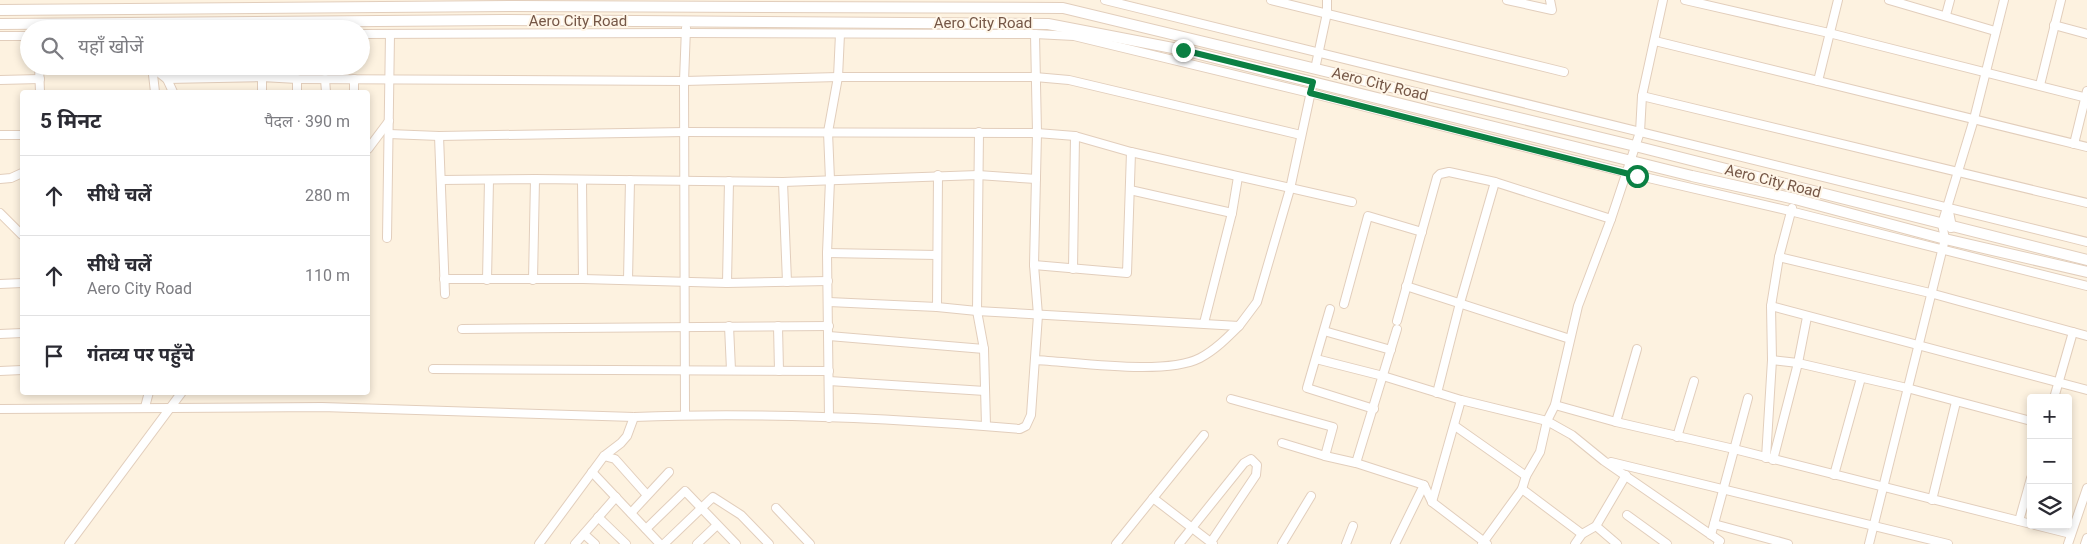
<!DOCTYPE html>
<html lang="hi">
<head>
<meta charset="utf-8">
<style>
  body { margin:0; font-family:Roboto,"Noto Sans Devanagari",sans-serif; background:#f7f7f7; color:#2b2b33 }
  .controls { position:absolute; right:15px; bottom:15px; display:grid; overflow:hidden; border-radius:5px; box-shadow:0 2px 8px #0003 }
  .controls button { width:45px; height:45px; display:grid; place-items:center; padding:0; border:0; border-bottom:1px solid #e1e1e2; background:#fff; color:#2b2b33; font:25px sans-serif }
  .stop { position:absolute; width:15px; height:15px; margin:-11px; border:4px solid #0b8043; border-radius:50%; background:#fff }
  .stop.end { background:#0b8043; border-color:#fff; box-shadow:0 1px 5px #0008 }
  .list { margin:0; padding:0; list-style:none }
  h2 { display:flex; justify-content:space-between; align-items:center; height:65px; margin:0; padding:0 20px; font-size:21px }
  h2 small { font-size:16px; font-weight:400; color:#7c7c81 }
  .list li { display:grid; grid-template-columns:32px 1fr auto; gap:15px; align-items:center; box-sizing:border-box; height:80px; padding:0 20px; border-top:1px solid #e1e1e2 }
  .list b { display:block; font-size:19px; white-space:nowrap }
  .list p { margin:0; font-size:16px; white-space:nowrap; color:#7c7c81 }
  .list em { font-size:16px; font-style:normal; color:#7c7c81 }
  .icon { flex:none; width:28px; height:28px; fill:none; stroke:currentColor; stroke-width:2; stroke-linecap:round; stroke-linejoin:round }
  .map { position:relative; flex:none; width:2087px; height:544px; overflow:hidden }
  .search { position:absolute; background:#fff; box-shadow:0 2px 8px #0003; left:20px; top:20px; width:350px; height:55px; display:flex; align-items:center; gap:12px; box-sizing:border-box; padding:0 18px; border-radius:28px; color:#7c7c81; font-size:19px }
  .panel { position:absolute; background:#fff; box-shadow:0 2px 8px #0003; left:20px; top:90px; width:350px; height:305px; border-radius:5px }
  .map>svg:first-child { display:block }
</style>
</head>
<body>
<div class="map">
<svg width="2087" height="544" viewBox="0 0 2087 544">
  <rect width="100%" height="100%" fill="#fdf2e0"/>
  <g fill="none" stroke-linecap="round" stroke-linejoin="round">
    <defs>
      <g id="minor">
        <path d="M1105 0 2087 242"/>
        <path d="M1271 0 1564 72"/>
        <path d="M1507 0 1552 10 1550 0"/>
        <path d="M1685 0 1829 33 2087 98"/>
        <path d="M1889 0 1995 31"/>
        <path d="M1946 15 1950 0"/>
        <path d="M2054 25 2087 34"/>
        <path d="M361 34 685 33 1035 34 1074 36 1310 93 1627 173 1790 211 2087 286"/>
        <path d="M0 36H29"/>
        <path d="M1655 41 2087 147"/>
        <path d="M39 66 40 92"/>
        <path d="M152 66 155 92"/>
        <path d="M153 68 167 79 173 92"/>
        <path d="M1315 69 1327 13V0"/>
        <path d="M167 79 262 77"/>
        <path d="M325 79 326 92"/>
        <path d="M354 79V92"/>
        <path d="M0 80 40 79"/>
        <path d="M1818 81 1838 0"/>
        <path d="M2040 85 2061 0"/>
        <path d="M262 92V77L297 79 684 81 838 77H1035L1069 80 1301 135"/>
        <path d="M297 92V79"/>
        <path d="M1642 96 2087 203"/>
        <path d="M979 132 977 311 984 349 986 426"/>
        <path d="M389 134 439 136 685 132 1037 133 1075 136 1131 152 1352 202"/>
        <path d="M0 135H22"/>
        <path d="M439 136 445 294"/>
        <path d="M2074 144 2087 91"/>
        <path d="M368 149 389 121"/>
        <path d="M0 179 11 178 22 173"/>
        <path d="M442 180 535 179 783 182 978 175 1036 179"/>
        <path d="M582 181 583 279"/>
        <path d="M783 182 787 282"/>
        <path d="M1130 190 1232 213"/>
        <path d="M0 213 22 235"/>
        <path d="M387 238 390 34"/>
        <path d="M827 253 937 255"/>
        <path d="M1779 257 1930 293 2087 336"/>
        <path d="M1034 265 1127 273 1131 152"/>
        <path d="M1073 269 1075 136"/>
        <path d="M444 279H583L727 283 828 281"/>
        <path d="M487 280 489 180"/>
        <path d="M533 280 535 179"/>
        <path d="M628 280 630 180"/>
        <path d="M727 283 729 181"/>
        <path d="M0 284 22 283"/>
        <path d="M1406 286 1570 339"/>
        <path d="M829 302 937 307 977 311 1239 326 1257 302 1290 189 1313 82"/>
        <path d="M1344 304 1368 216 1422 232"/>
        <path d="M1771 306 2087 390"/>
        <path d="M937 307 938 175"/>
        <path d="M1330 309 1307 388 1374 409"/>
        <path d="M1397 321 1437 177 1440 174 1449 172 1495 182 1611 219"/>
        <path d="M1204 323 1232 213 1238 177"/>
        <path d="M729 326 731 370"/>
        <path d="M778 326 779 371"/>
        <path d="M462 329 829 326"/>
        <path d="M1324 331 1391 350"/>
        <path d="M0 334 22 333"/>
        <path d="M829 336 984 349"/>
        <path d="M1316 359 1383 376 1461 400 1547 421 1572 435 1604 461 1720 541 1718 544"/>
        <path d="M1035 360C1076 362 1165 376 1200 358 1215 350 1227 338 1239 326"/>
        <path d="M1772 360 1798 363 1907 388 2031 421"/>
        <path d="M433 369 829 371"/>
        <path d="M0 371 22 370"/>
        <path d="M829 381 985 391"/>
        <path d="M1437 393 1460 303 1495 182"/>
        <path d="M2054 398 2073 332"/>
        <path d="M1231 399 1333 427 1325 456"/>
        <path d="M1555 405 1616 422 1734 449 2031 524"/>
        <path d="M145 407 149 392"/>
        <path d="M0 409 322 407 634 417C762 412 892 418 1020 429L1026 426 1031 415 1038 315 1034 265 1037 133 1035 34"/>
        <path d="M685 415 684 81 686 28"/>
        <path d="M829 418 827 253 830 180 828 132 838 77 840 34"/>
        <path d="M1616 422 1637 349"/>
        <path d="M1455 426 1526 476"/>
        <path d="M1677 437 1694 381"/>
        <path d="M1282 443 1325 456 1356 463 1424 485 1432 502 1487 544"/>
        <path d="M604 456 615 459 647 495"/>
        <path d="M1766 458 1772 360 1771 306 1779 257 1792 208"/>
        <path d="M1773 460 1798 363 1807 317"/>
        <path d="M1611 462 1948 544"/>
        <path d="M1356 463 1397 329"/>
        <path d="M592 472 660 544"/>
        <path d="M1834 475 1861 378"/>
        <path d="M1522 489 1582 534"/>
        <path d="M1153 498 1213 544"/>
        <path d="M1932 500 1956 402"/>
        <path d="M1432 502 1461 400"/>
        <path d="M776 508 810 544"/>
        <path d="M631 513 669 472"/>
        <path d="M1627 515 1667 544"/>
        <path d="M598 517 626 544"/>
        <path d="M2019 521 2031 478"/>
        <path d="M1714 524 1788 544"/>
        <path d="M2035 525 2071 534"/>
        <path d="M1596 526 1617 544"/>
        <path d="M646 529 685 491 736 544"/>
        <path d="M584 534 595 544"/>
        <path d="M1711 535 1748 398"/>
        <path d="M69 544 182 392"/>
        <path d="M539 544 604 456 621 443 627 436 634 417"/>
        <path d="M575 544 616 497"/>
        <path d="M664 544 713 497 741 515 769 544"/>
        <path d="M697 544 717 525"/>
        <path d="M1116 544 1204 435"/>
        <path d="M1179 544 1244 463 1251 459 1257 465 1256 475 1211 542"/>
        <path d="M1282 544 1311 496"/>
        <path d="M1346 544 1353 526"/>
        <path d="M1395 544 1424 485"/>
        <path d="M1482 544 1522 489 1526 476 1540 452 1547 421 1555 405 1578 306 1611 219 1640 132 1642 96 1663 0"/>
        <path d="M1575 544 1582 534 1596 526 1626 475"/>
        <path d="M1869 544 1945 239 1942 224 1974 119 2004 0"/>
        <path d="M2068 544 2087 488"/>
        <path d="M2085 544 2087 538"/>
      </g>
      <g id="tertiary">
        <path d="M0 10 514 6 1063 8 1635 146 2087 260"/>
        <path d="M0 24 503 20 1048 24 1183 50 1692 176 1795 199 1945 239 2087 272"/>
        <path d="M1947 207 1951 227"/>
      </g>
    </defs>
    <use href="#minor" stroke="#e2cebc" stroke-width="10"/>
    <use href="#tertiary" stroke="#e2cebc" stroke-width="12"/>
    <use href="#minor" stroke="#fff" stroke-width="8"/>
    <use href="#tertiary" stroke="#fff" stroke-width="10"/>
  </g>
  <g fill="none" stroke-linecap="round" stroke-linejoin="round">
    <path stroke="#0b8043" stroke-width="6" d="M1183 50 1313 82 1310 93 1637 176"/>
  </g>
  <g text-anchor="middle" stroke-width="4" stroke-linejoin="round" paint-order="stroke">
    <g font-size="15" fill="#755747" stroke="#fff6e8">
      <text x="578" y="26">Aero City Road</text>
      <text x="983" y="28">Aero City Road</text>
      <text transform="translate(1380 84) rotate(14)" y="5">Aero City Road</text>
      <text transform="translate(1773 181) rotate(14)" y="5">Aero City Road</text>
    </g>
  </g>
</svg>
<div class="controls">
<button>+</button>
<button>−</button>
<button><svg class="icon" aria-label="layers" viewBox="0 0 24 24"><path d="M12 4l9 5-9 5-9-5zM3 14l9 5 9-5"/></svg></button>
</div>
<div class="stop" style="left:1637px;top:176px"></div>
<div class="stop end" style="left:1183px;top:50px"></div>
<div class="search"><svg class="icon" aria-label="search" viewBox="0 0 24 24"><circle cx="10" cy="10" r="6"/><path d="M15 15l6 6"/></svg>यहाँ खोजें</div>
<section class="panel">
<h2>5 मिनट<small>पैदल · 390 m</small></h2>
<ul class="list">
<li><svg class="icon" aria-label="ahead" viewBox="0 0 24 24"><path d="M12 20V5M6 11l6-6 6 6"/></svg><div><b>सीधे चलें</b></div><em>280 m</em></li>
<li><svg class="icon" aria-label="ahead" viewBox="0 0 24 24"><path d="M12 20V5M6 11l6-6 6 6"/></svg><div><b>सीधे चलें</b><p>Aero City Road</p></div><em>110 m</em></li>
<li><svg class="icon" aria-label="arrive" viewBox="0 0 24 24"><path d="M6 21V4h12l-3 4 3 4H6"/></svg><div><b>गंतव्य पर पहुँचे</b></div></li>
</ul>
</section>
</div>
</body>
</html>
